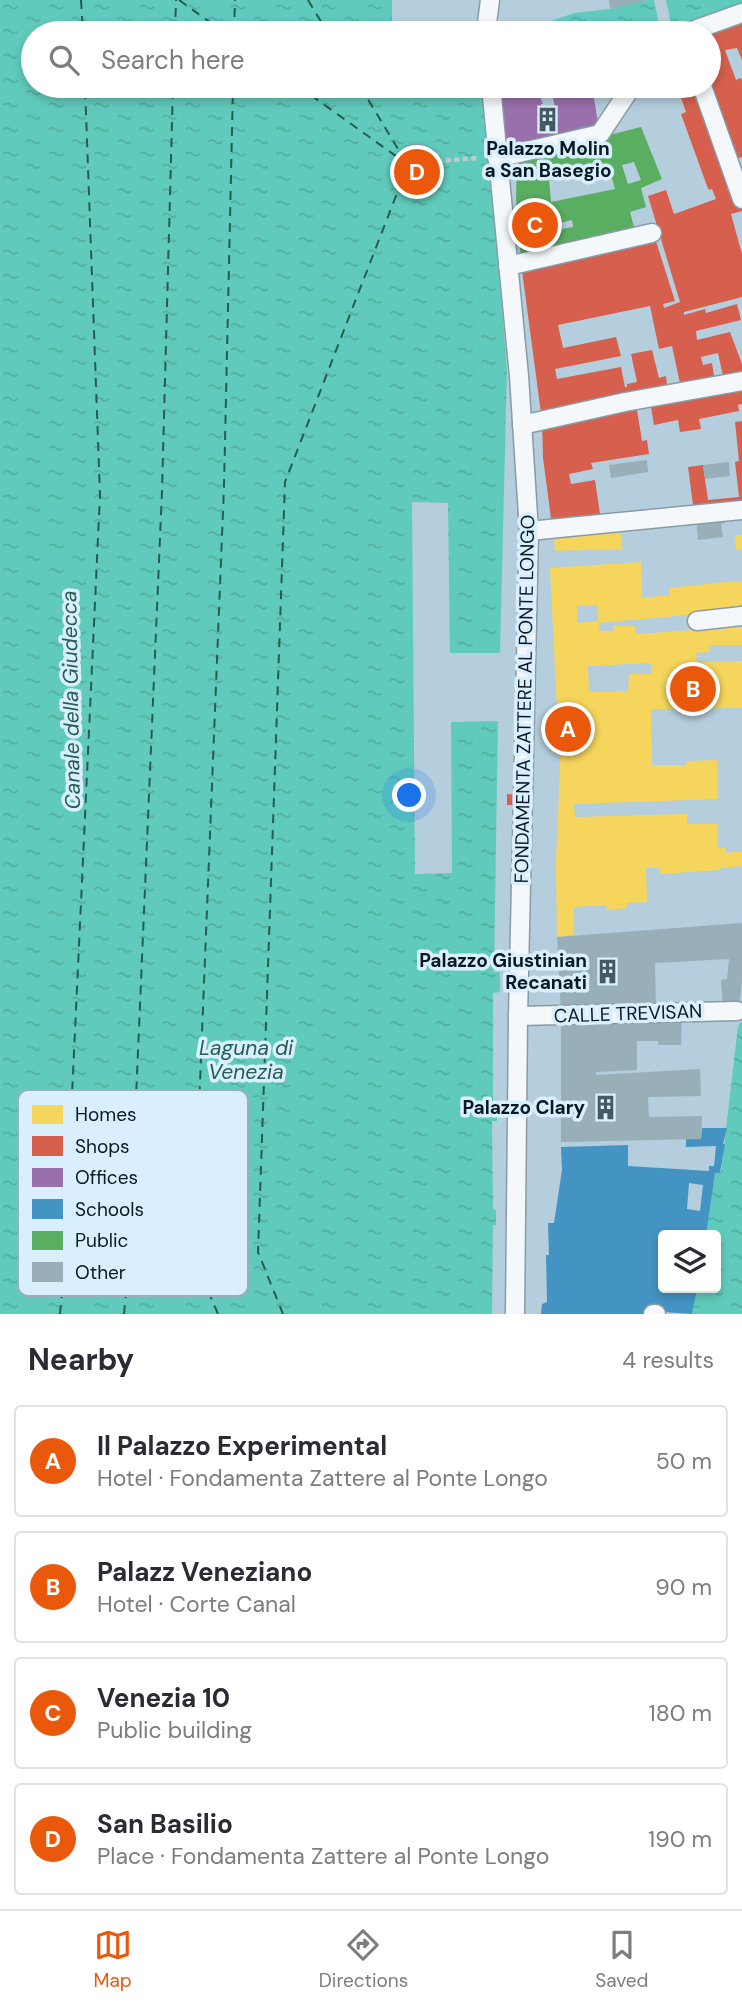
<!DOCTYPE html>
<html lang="en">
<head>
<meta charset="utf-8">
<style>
  body { margin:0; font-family:"DM Sans",sans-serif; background:#f7f7f7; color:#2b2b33 }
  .controls { position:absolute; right:21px; bottom:21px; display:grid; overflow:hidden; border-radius:7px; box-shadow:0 4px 10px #0003 }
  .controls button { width:63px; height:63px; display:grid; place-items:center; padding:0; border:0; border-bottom:2px solid #e1e1e2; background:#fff; color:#2b2b33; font:35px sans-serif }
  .you { position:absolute; left:410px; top:796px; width:24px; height:24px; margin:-18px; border:5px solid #fff; border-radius:50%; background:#1a73e8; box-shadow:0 0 0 10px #1a73e833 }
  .badge { display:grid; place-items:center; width:46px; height:46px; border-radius:50%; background:#ea580c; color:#fff; font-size:23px; font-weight:700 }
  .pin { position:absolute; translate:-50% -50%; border:4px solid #fff; box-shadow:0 2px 7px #0006 }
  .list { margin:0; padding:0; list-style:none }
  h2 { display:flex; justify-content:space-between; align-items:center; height:91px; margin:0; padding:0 28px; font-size:30px }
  h2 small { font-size:23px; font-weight:400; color:#7c7c81 }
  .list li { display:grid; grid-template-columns:46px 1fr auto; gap:21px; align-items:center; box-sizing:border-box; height:112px; margin:0 14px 14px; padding:0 14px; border:2px solid #e1e1e2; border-radius:7px }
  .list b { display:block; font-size:26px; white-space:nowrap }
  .list p { margin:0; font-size:23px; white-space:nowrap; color:#7c7c81 }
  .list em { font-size:23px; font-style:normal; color:#7c7c81 }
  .icon { flex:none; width:38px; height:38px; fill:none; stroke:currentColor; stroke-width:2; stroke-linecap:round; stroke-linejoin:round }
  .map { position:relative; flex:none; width:742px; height:1314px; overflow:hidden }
  .search { position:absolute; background:#fff; box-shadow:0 4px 10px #0003; left:21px; right:21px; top:21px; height:77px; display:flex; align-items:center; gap:18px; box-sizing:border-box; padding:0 24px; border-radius:38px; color:#7c7c81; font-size:26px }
  .sheet { height:595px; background:#fff }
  nav { display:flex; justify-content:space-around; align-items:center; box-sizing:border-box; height:98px; border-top:2px solid #e1e1e2; background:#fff; font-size:19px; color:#7c7c81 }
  nav a { display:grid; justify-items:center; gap:4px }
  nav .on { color:#ea580c }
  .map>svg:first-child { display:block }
</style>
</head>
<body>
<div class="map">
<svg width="742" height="1314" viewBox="0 0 742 1314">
  <defs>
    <pattern id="water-ripples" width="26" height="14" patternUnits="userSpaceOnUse" patternTransform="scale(1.75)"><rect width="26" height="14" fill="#60cbbc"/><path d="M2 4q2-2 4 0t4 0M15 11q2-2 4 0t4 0" fill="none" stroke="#52aea1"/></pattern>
  </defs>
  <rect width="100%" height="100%" fill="#b5cedd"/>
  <g fill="url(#water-ripples)">
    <path d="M0 0H392V31H496L534 27 574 13 610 9 647 0H742V6L668 33H33V86H484L507 369 500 653H450L448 503 412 502 415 874 452 873 451 722 498 721 494 972H500V992L493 993V1106H497V1121H492L493 1209 496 1210V1225H493L492 1314H0Z"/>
    <path d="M742 1021V1314H692L696 1288H716V1235H705L715 1173 721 1172 738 1026Z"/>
  </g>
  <path fill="#b5cedd" d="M654 0H666L673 33H661Z"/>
  <g fill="#f6d55c" fill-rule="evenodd">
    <path d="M620 525 622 549 555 551 553 528Z"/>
    <path d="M735 535H742V550H736Z"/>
    <path d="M641 562 642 598 670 595 669 588 735 581 742 582V610L599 623 600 631H614L613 626H635V634L742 627V645H709V652L696 653 697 662 742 661V708L651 709 652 765H686L687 761 717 760 718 799 574 804 575 817 687 814V824H718L717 848H726V853L742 851V866L721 868V870L660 874V868H646L647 902 627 903V908L607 910 606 905 574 907V935L557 937 556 864 560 768 550 568ZM597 605 598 621 578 623 577 606ZM651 663V674H629L628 691 589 692 588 666Z"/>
  </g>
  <g fill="#d6604d">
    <path d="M742 23V60L737 48 725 50 736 80 741 78 742 81V157L733 160 709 86V33Z"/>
    <path d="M677 86H698L742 208V211L731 214 742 254V297L684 312V315L705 309 706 313 737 304 741 320 696 331 697 340 730 332 742 364V377L724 381 718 353 701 357 703 365 712 363 715 382 681 388 672 346 659 349 650 306 558 325 563 348 616 337 621 356 555 369 557 379 621 367 625 387H627V384L637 382 631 354 652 350 659 378 666 376 669 402 742 383V404L738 405 739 411 699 419 701 429 680 432 678 420 654 425 650 401 636 404 642 441 647 440 649 454 591 463 593 469 569 474 571 484 595 480 601 521 552 526 543 458 542 421 521 263 654 235 675 301 663 304 664 308 680 302 648 196 666 190 674 214 716 199 712 189 709 190 707 186 681 114 686 112Z"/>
    <path d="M742 421V507L694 512 688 467 703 465 708 500 739 497 735 462 739 461 735 422Z"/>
    <path d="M507 794 516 795V805H507Z"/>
  </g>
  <path fill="#9970ab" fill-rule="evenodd" d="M496 86H592L599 129 500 150ZM552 94 555 107 542 110 541 104H543L540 97Z"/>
  <path fill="#4393c3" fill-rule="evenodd" d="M702 1128H727L723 1144H725L720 1173H715L706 1235H663V1288H697L692 1314 651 1311 650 1314H541L542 1304 547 1302 546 1255H549L548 1223H554L562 1170 561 1147 628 1145V1166L709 1171V1166H714L716 1146 686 1147V1139H701ZM689 1183 703 1185 700 1211 687 1209Z"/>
  <path fill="#5aae61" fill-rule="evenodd" d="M641 127 662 179 641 188 646 207 630 212 636 234 521 260 516 199 517 158ZM634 162 641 180 628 184 622 165ZM605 164 607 169 609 168 615 189 551 202 549 178ZM572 220 573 227 561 229 560 223Z"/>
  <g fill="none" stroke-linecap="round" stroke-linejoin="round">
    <g stroke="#255d51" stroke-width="2" stroke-dasharray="9 7" stroke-linecap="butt">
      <path d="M81 0 83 33"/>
      <path d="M179 0 225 33"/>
      <path d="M308 0 328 33"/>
      <path d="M175 33 176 0"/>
      <path d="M234 33 235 0"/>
      <path d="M298 86 407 164"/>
      <path d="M360 86 407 164"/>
      <path d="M60 1314 64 1267 100 495 85 86"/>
      <path d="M124 1314 129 1262 162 491 173 86"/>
      <path d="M218 1314 193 1257 224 486 233 86"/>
      <path d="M283 1314 258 1252 285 482 408 165"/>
    </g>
  </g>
  <g fill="#98aeb8">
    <path d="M609 0H644V1L610 9Z"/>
    <path d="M423 143 427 188 410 190 406 145Z"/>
    <path d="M647 460 648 472 611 478 609 465Z"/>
    <path d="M729 462 730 476 705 479 703 465Z"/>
    <path d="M724 514 725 523 721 524 723 537 698 540 696 517Z"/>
    <path d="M742 923V981L739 1008 723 1007 721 980 727 979 729 959 655 963 656 1009 561 1012 557 937Z"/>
    <path d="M682 1013 681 1045H658V1041H637V1070L596 1072V1075L700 1069 701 1096 648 1097 649 1117 702 1116 701 1139 561 1142V1018Z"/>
  </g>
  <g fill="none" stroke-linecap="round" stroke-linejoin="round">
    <defs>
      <g id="pedestrian">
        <path d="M487 23 490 0"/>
        <path d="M686 33 742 13"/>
        <path d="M491 86 519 376 529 531 518 1016 515 1314"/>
        <path d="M702 86 742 199"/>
        <path d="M497 158 600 134 632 86"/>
        <path d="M508 266 652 233"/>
        <path d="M522 425 625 402 742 381"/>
        <path d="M529 531 742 510"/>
        <path d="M697 621 742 616"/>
        <path d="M518 1016 737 1011"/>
        <path d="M653 1314H656"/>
      </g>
    </defs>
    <use href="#pedestrian" stroke="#889ba7" stroke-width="21"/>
    <g stroke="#c2cacf" stroke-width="4.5" stroke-dasharray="5 3.5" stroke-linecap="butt">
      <path d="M660 0 667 29"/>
      <path d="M437 161 439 177 426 179 408 165 424 153 436 152 437 161 478 158"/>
    </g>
    <use href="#pedestrian" stroke="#f4f8fa" stroke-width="18"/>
  </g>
  <defs>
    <symbol id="building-bare" viewBox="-9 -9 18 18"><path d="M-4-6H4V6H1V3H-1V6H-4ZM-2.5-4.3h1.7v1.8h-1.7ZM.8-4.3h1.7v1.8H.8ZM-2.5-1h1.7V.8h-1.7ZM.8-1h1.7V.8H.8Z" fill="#455864" stroke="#d9effd" stroke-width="2.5" paint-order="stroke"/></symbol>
  </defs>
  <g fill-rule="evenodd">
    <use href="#building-bare" x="530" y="102" width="35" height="35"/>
    <use href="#building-bare" x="590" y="954" width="35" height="35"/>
    <use href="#building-bare" x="588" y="1090" width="35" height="35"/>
  </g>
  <g text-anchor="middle" stroke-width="7" stroke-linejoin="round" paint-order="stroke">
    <g font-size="19" font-weight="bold" fill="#081923" stroke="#d9effd" text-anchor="end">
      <text x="548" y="155" text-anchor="middle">Palazzo Molin<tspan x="548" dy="22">a San Basegio</tspan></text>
      <text x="587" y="967">Palazzo Giustinian<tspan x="587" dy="22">Recanati</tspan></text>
      <text x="585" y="1114">Palazzo Clary</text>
    </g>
    <g font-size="19" fill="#081923" stroke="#d9effd">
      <text transform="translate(524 699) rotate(-89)" y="7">FONDAMENTA ZATTERE AL PONTE LONGO</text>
      <text transform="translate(628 1013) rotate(-2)" y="7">CALLE TREVISAN</text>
    </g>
    <g font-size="21" font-style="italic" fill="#255d51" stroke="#d9effd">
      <text transform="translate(71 700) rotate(-91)" y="7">Canale della Giudecca</text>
      <text x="246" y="1055">Laguna di<tspan x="246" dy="24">Venezia</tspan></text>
    </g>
  </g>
  <rect x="18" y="1090" width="230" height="206" rx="10" fill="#d9effd" stroke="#9aafbc" stroke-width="2"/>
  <rect x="32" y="1105" width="31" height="19" fill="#f6d55c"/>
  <rect x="32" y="1136" width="31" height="20" fill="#d6604d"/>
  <rect x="32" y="1168" width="31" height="19" fill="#9970ab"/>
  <rect x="32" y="1199" width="31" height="20" fill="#4393c3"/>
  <rect x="32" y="1231" width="31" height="19" fill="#5aae61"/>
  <rect x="32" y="1262" width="31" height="20" fill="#98aeb8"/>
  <g font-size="19" fill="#081923">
    <text x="75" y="1121">Homes</text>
    <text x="75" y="1153">Shops</text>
    <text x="75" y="1184">Offices</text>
    <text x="75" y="1216">Schools</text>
    <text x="75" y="1247">Public</text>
    <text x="75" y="1279">Other</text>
  </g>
</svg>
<div class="controls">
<button><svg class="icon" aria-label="layers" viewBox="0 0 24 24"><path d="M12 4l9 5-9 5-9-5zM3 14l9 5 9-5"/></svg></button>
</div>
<div class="you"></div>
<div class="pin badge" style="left:568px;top:729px">A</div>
<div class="pin badge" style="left:693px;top:689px">B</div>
<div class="pin badge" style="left:535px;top:225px">C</div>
<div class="pin badge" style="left:417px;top:172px">D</div>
<div class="search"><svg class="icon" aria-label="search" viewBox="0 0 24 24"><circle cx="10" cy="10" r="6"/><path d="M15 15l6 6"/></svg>Search here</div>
</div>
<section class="sheet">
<h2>Nearby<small>4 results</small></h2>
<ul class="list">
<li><span class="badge">A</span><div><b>Il Palazzo Experimental</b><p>Hotel · Fondamenta Zattere al Ponte Longo</p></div><em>50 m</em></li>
<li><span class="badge">B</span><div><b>Palazz Veneziano</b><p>Hotel · Corte Canal</p></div><em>90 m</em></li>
<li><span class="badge">C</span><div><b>Venezia 10</b><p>Public building</p></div><em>180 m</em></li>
<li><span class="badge">D</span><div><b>San Basilio</b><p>Place · Fondamenta Zattere al Ponte Longo</p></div><em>190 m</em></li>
</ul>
</section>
<nav>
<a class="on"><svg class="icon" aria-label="map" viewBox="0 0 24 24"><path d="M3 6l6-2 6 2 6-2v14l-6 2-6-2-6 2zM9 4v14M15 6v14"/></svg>Map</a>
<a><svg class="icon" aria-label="directions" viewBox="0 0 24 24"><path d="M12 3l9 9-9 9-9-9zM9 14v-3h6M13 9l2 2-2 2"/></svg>Directions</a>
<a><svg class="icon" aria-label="saved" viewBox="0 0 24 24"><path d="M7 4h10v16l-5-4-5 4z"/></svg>Saved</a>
</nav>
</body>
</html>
